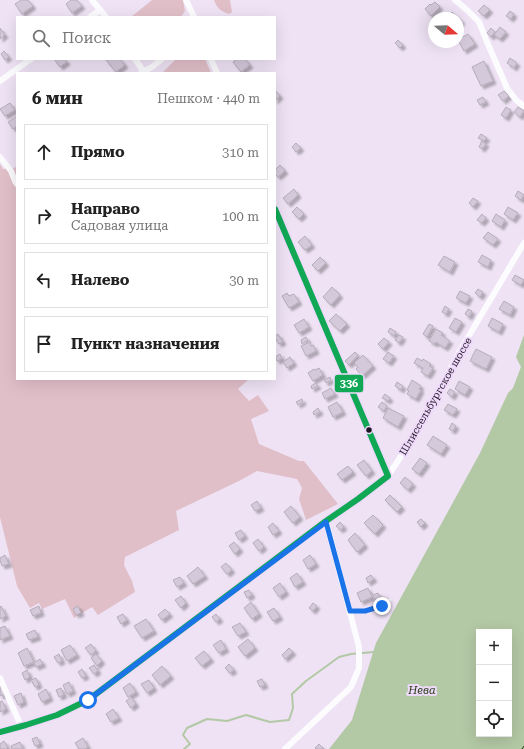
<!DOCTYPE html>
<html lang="ru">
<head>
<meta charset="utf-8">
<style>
  body { margin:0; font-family:"Roboto Serif",serif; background:#f6f6f6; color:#222 }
  .controls { position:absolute; right:12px; bottom:12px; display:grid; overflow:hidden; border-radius:0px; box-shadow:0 4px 16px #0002 }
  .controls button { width:36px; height:36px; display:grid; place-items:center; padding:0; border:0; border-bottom:1px solid #e0e0e0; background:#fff; color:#222; font:20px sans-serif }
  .compass { position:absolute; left:428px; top:12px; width:36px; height:36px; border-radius:50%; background:#fff; box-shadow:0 4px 16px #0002; rotate:109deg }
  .stop { position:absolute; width:12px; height:12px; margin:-9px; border:3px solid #1a73e8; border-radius:50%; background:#fff }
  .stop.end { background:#1a73e8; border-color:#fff; box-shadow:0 1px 4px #0008 }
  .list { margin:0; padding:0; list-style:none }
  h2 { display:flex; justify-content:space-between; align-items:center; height:52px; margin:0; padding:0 16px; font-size:17px }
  h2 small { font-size:13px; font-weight:400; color:#767676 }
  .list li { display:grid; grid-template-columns:26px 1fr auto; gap:12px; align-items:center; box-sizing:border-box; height:56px; margin:0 8px 8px; padding:0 8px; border:1px solid #e0e0e0; border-radius:0px }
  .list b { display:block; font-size:15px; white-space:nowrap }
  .list p { margin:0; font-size:13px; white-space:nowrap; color:#767676 }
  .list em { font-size:13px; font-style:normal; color:#767676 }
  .icon { flex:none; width:22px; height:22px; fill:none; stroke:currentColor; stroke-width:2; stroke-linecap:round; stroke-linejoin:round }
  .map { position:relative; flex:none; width:524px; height:749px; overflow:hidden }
  .search { position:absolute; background:#fff; box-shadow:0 4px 16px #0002; left:16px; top:16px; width:260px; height:44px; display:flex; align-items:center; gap:10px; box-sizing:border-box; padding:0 14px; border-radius:0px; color:#767676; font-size:15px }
  .panel { position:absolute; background:#fff; box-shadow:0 4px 16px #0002; left:16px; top:72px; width:260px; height:308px; border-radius:0px }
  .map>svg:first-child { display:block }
</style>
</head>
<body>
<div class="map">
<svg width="524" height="749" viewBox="0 0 524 749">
  <defs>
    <filter id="shadow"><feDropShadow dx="3" dy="3" stdDeviation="1" flood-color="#0004"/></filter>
  </defs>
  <rect width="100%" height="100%" fill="#eee2f4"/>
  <g fill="#e1bfc9">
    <path d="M152 0H183L185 11 181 17H131Z"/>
    <path d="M214 0H230L232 12 229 14C221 11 217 9 214 0Z"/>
    <path d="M176 59H205L211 73H162Z"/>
    <path d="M0 164 3 169 14 168 17 166V379H249L238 389 249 401 258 395 269 411 251 419 259 444 299 461H304L338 504 306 520 299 499 302 488 297 479 257 471 241 480 176 511 179 530 125 557 124 565 132 581 135 592 98 615 92 607 74 618 65 599 42 609 39 603 30 608 17 586 0 517Z"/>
  </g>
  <path fill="#b3c8a5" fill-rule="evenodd" d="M524 335V749H329L352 720 376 643 480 453 508 393 513 388 521 367 516 357ZM479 632H509V734H479Z"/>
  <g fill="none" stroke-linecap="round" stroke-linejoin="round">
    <path stroke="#b3c8a5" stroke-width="2" d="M184 749 190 744 183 735 187 728 207 719 227 721 246 715 270 722 289 720 293 708 292 694 306 681 339 657 351 654 374 652"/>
    <path stroke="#1f360d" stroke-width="1" stroke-dasharray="5 4" stroke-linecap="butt" d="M522 749 524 746"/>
  </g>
  <g fill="#d4c8db" stroke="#b6adba" filter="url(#shadow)">
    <path d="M21 0H28L33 6 22 14 15 4Z"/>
    <path d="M71 0H77L82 6 72 13 66 4Z"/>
    <path d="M435 2 440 7 431 16 425 9 430 4 431 5Z"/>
    <path d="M484 5 490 10 484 16 478 11Z"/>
    <path d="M510 11 514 14 511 19 506 16Z"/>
    <path d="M452 12 462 21 458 26V18H447Z"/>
    <path d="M500 27 506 32 500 39 494 35Z"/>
    <path d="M0 28 5 35 0 39Z"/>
    <path d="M491 28 495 32 491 37 487 33Z"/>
    <path d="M468 34 475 44 464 51 458 40Z"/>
    <path d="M398 40 403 45 400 48 395 43Z"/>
    <path d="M4 51 9 57 5 60 1 54Z"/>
    <path d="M510 58 517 63 514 68 507 63Z"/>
    <path d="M54 59H65L67 62 60 67Z"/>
    <path d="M108 59H120L125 65 116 72 106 60Z"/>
    <path d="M237 59H245L250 65 241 72 233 62Z"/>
    <path d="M484 61 493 81 481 86 472 67Z"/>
    <path d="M276 91 280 96 275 101V92Z"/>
    <path d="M504 91 509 96 503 101 498 95Z"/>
    <path d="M483 97 486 102 480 105 477 100Z"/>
    <path d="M10 103 15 110 5 116 0 109Z"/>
    <path d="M506 107 511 110 506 118 501 115Z"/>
    <path d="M518 107 524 111 520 117 514 112Z"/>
    <path d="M17 116V126L13 129 8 122Z"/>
    <path d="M481 134 487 138 484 141 478 138Z"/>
    <path d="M482 141 486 144 482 149 479 147Z"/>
    <path d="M296 143 301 148 296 152 292 147Z"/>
    <path d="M280 165 285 171 278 177 275 174V170Z"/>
    <path d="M294 189 298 195 288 204 283 198Z"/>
    <path d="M518 191 524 195 521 200 515 196Z"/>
    <path d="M473 198 478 201 473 207 469 203Z"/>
    <path d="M297 207 304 214 299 219 292 212Z"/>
    <path d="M508 207 518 213 513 220 504 214Z"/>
    <path d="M482 214 486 218 482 223 477 220Z"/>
    <path d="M496 214 505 220 501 227 492 221Z"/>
    <path d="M488 232 498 239 493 245 483 238Z"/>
    <path d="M305 236 312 245 305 250 298 242Z"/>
    <path d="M482 255 491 260 488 267 478 262Z"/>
    <path d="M444 256 455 262 450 272 438 265Z"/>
    <path d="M320 257 326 263 318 271 312 265Z"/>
    <path d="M515 275 524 280 521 285 512 280Z"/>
    <path d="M332 287 340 295 331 305 323 297Z"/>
    <path d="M478 289 483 292 480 297 475 293Z"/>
    <path d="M460 291 470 296 466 303 456 298Z"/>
    <path d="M287 293 289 296 294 294 299 302 289 308 282 296Z"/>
    <path d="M504 301 514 307 510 315 499 309Z"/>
    <path d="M445 306 449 309 446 314 442 312Z"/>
    <path d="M468 309 472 311 469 317 465 314Z"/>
    <path d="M336 314 347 324 340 331 329 321Z"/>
    <path d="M455 318 462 322 456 332 449 328Z"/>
    <path d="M492 318 503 324 499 332 488 326Z"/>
    <path d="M304 319 309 327 299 333 294 325Z"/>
    <path d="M429 324 433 326 427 337 423 334Z"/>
    <path d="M390 328 396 332 394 336 388 332Z"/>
    <path d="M436 329 443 333 441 335 450 341 445 348 436 342 435 344 429 341Z"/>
    <path d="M278 334 283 342 279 344 275 338V336Z"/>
    <path d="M399 335 403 337 399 343 395 340Z"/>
    <path d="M306 337 308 340 302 344 301 340Z"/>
    <path d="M384 338 389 342 383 349 378 344Z"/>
    <path d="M310 342 311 346 313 345 316 351 306 356 301 346Z"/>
    <path d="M476 349 492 357 486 369 470 361Z"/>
    <path d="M355 352 358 355 349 365 345 361Z"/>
    <path d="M388 352 394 356 389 363 383 359Z"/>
    <path d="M280 354 282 359 277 361 275 357Z"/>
    <path d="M363 355 373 366 362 376 356 369 358 367 354 363Z"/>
    <path d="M290 357 294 363 287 368 283 362Z"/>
    <path d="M417 358 422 361 423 359 431 364 429 366 433 368 428 376 421 372 423 368 414 363Z"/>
    <path d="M319 368 323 375 313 381 308 373 314 369 315 370Z"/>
    <path d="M330 377 331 380 326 383 324 380Z"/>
    <path d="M412 380 421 386 419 389 421 390 416 399 407 394 409 391 407 390Z"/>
    <path d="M459 381 470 387 465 395 455 389Z"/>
    <path d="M397 382 403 386 401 390 395 386Z"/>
    <path d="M316 383 318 386 312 389 311 386Z"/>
    <path d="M331 388 335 394 325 399 322 393Z"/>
    <path d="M450 389 455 392 452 397 447 393Z"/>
    <path d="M385 394 390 398 388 401 382 398Z"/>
    <path d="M302 399 303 402 298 405 296 402Z"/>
    <path d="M337 402 343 412 333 417 328 407Z"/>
    <path d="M382 402 387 406 384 411 378 407Z"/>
    <path d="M448 404 457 409 453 415 444 410Z"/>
    <path d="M318 408 320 412 314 415 313 412Z"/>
    <path d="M388 408 404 416 398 427 383 418Z"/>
    <path d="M452 423 456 426 453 431 449 429Z"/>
    <path d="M433 436 447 445 441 454 427 445Z"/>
    <path d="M420 458 427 463 419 474 412 469Z"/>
    <path d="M364 460 372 471 366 476 357 465Z"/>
    <path d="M348 466 353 472 342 480 337 474Z"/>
    <path d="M405 477 413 484 408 490 400 483Z"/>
    <path d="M390 495 402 507 397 512 385 500Z"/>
    <path d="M257 501 261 508 255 511 251 505Z"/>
    <path d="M291 506 300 517 293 523 284 512Z"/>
    <path d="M373 515 383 525 375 534 364 523Z"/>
    <path d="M421 519 425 523 421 527 417 522Z"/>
    <path d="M340 522 344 527 340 530 336 526Z"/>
    <path d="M273 523 279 531 273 535 268 527Z"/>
    <path d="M241 530 245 536 239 540 235 533Z"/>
    <path d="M355 533 365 545 357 552 348 540Z"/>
    <path d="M258 539 264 547 259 551 253 543Z"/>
    <path d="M234 542 240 549 235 554 229 546Z"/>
    <path d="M5 555 9 564 2 566 0 560V558Z"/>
    <path d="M310 555 316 564 308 569 303 560Z"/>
    <path d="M226 563 232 570 227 574 221 567Z"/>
    <path d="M198 567 205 576 193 584 187 576Z"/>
    <path d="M297 573 303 582 295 587 290 578Z"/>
    <path d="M371 575 374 579 368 583 366 578Z"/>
    <path d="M180 577 184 583 177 587 173 580Z"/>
    <path d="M280 583 286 592 279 597 273 588Z"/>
    <path d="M368 588 372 597 361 602 357 593Z"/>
    <path d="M249 590 252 595 247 598 244 592Z"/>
    <path d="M378 593 381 598 376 601 373 595Z"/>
    <path d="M181 596 186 603 181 608 175 600Z"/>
    <path d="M251 602 259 614 252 619 244 608Z"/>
    <path d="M313 603 317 606 313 611 309 608Z"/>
    <path d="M1 606 6 616 0 619V607Z"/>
    <path d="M39 606 41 613 33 616 30 610Z"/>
    <path d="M78 606 81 613 76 615 73 609Z"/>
    <path d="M274 608 280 617 273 621 267 612Z"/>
    <path d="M165 609 170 614 162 620 158 615Z"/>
    <path d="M123 614 127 620 121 624 117 617Z"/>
    <path d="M216 614 220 619 216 622 212 617Z"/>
    <path d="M146 619 154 631 142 638 134 626Z"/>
    <path d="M240 623 246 632 238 636 232 627Z"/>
    <path d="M5 626 10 636 0 640V628Z"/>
    <path d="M35 630 38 637 29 640 26 634Z"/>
    <path d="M248 639 255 648 245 656 238 647Z"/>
    <path d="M221 640 226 649 219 653 213 645Z"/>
    <path d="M91 644 96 651 91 655 85 648Z"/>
    <path d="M70 645 77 655 67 661 61 650Z"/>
    <path d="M27 648 34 662 24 666 18 653Z"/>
    <path d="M289 648 293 652 285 659 282 655Z"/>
    <path d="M204 651 211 659 202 666 195 658Z"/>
    <path d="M59 654 62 661 58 663 54 657Z"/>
    <path d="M96 654 102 661 97 666 91 658Z"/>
    <path d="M40 659 43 664 36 667 34 663Z"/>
    <path d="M229 664 234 670 230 673 225 668Z"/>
    <path d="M94 665 98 671 94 674 89 668Z"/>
    <path d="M162 666 171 676 160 685 152 675Z"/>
    <path d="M82 669 86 676 82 678 78 672Z"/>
    <path d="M27 670 30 677 25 680 22 673Z"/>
    <path d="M36 678 39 685 35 687 31 680Z"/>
    <path d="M262 679 265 685 260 687 257 681Z"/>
    <path d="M149 680 154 688 147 693 141 684Z"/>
    <path d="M69 682 73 691 67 694 63 685Z"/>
    <path d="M130 683 136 692 128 697 123 688Z"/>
    <path d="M0 684 5 694 0 696Z"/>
    <path d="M61 688 64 695 59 697 56 690Z"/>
    <path d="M46 689 50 698 42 702 38 694Z"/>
    <path d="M21 693 24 702 18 705 14 696Z"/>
    <path d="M131 697 136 704 131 708 126 701Z"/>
    <path d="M2 701 6 709 0 712V702Z"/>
    <path d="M113 709 119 718 111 722 106 714Z"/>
    <path d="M37 737 40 744 35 746 32 739Z"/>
    <path d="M83 738 88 747 85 749H79L75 743Z"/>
    <path d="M4 741 8 748 7 749H0V744Z"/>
    <path d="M20 742 23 749H12L11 746Z"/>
    <path d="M319 744 324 749H316L315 748Z"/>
  </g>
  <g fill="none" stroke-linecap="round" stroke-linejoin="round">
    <path stroke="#fcfbfd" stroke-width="3" d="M349 611H365L382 606 390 600"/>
    <g stroke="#fcfbfd" stroke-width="6">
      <path d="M92 0 106 17"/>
      <path d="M186 0 194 17"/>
      <path d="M455 0 467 10 479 22 487 42 507 88 516 100 524 106"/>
      <path d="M90 17 100 10"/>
      <path d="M135 59 144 72"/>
      <path d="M211 59 217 73"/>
      <path d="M141 73 152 67 162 59"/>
      <path d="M0 81 31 59"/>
      <path d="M0 157 11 171 15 181 17 184"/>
      <path d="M275 209 388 476"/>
      <path d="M0 678 21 726"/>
      <path d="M0 732 26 725 57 715 88 700 326 521 347 508 372 489 388 476 413 438 461 349 524 243"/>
      <path d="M285 749 351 687 359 668V647L326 521"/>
    </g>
    <defs>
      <path id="bus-1" d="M0 732 26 725 57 715 88 700 326 521 358 499 388 476 275 209"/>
    </defs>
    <use href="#bus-1" stroke="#f0dafc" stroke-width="9"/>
    <use href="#bus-1" stroke="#10a855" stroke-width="6"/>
  </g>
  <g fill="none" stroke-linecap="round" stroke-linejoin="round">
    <path stroke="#1a73e8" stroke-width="5" d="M88 700 326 522 350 611H365L382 606"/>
  </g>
  <circle fill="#1b131f" stroke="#f0dafc" stroke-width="1.5" cx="369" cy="430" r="3.5"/>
  <g text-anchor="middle" stroke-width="4" stroke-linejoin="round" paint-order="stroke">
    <g font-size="10" fill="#1b131f" stroke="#f0dafc">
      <text transform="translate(435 396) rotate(-60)" y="4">Шлиссельбургское шоссе</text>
    </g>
    <g font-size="11" font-style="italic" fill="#1f360d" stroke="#f0dafc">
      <text x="422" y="694">Нева</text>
    </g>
  </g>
  <rect stroke="#f0dafc" stroke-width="1.5" x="334" y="374" width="30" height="19" rx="4" fill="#10a855"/>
  <g font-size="11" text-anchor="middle" font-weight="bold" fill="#fff">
    <text x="349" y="387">336</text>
  </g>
</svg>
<div class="controls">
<button>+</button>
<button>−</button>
<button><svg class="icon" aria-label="locate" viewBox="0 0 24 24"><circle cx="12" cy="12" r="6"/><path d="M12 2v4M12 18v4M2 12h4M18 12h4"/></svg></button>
</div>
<svg class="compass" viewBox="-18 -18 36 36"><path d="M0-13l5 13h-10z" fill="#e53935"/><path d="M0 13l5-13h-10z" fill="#767676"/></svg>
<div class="stop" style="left:88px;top:700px"></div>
<div class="stop end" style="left:382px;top:606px"></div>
<div class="search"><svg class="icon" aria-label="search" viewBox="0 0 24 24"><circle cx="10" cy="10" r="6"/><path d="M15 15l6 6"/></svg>Поиск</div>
<section class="panel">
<h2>6 мин<small>Пешком · 440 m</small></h2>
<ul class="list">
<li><svg class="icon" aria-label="ahead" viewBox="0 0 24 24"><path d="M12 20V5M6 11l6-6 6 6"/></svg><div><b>Прямо</b></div><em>310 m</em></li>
<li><svg class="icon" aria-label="right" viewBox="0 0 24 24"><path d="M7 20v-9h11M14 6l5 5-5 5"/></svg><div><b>Направо</b><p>Садовая улица</p></div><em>100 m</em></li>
<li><svg class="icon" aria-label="left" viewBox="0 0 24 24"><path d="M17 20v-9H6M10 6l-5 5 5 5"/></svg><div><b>Налево</b></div><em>30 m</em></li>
<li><svg class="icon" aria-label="arrive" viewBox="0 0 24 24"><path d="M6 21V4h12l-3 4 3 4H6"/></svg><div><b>Пункт назначения</b></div></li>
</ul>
</section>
</div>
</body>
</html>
